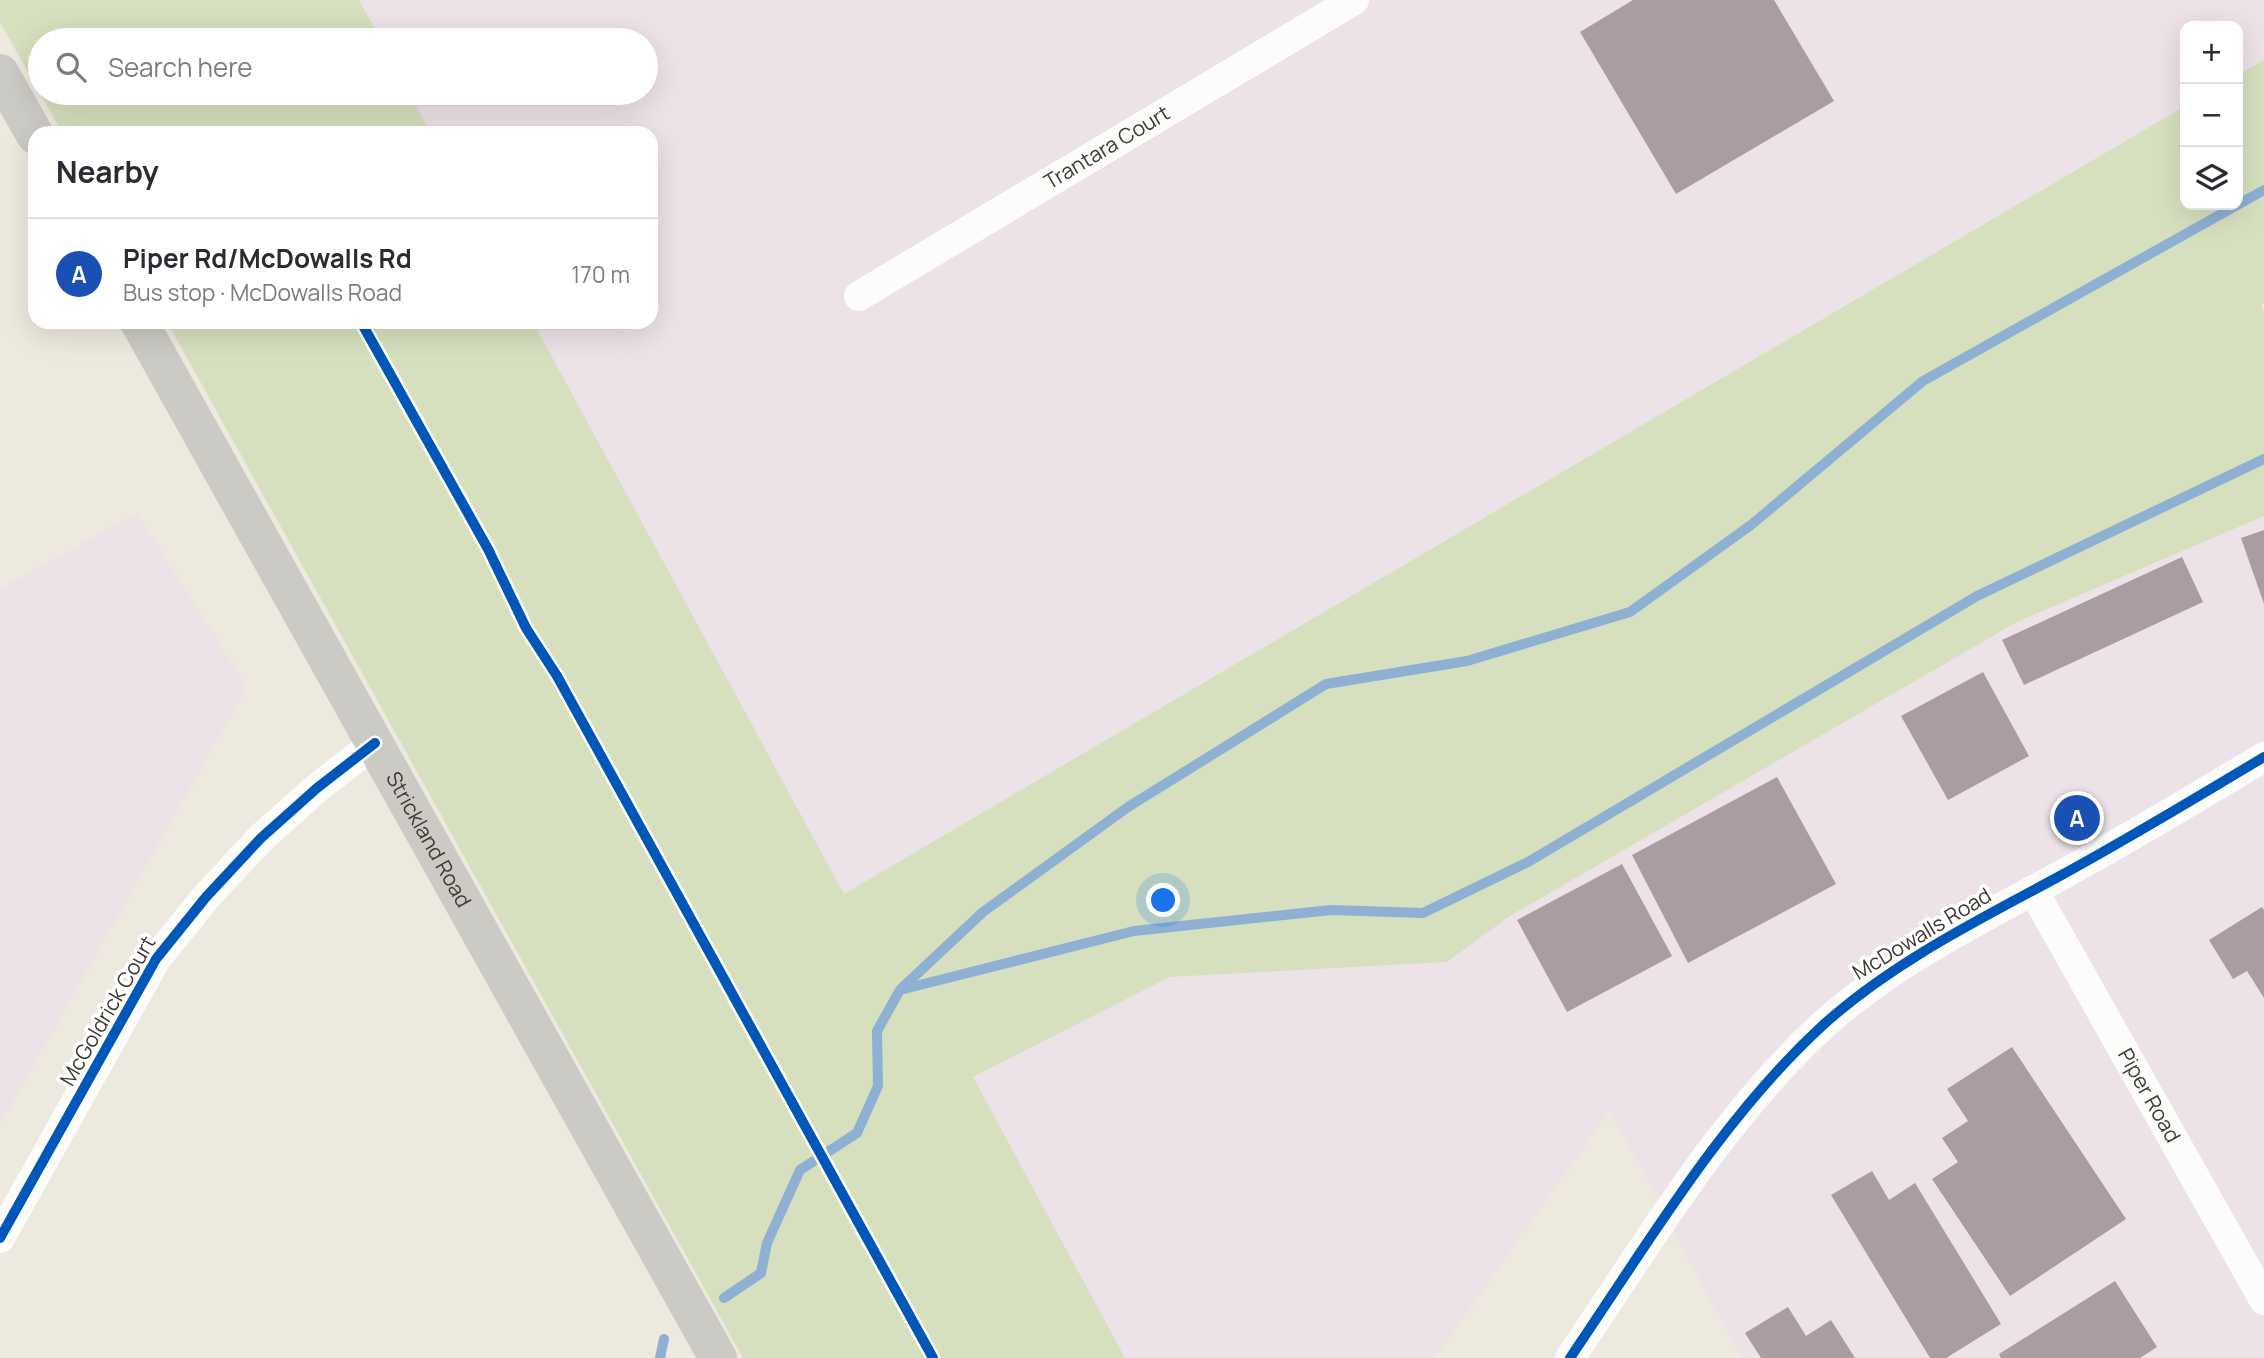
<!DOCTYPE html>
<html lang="en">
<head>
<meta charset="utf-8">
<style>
  body { margin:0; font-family:Manrope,sans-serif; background:#f2f2f3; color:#2b2b33 }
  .controls { position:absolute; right:21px; top:21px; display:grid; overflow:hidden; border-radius:14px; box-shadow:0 7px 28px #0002 }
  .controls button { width:63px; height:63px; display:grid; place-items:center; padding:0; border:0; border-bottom:2px solid #e1e1e2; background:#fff; color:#2b2b33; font:35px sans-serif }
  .you { position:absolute; left:1164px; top:901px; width:24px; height:24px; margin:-18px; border:5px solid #fff; border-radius:50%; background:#1a73e8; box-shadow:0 0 0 10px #1a73e833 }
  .badge { display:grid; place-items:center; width:46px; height:46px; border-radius:50%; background:#1a73e8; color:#fff; font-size:23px; font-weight:700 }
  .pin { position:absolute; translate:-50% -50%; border:4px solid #fff; box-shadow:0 2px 7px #0006 }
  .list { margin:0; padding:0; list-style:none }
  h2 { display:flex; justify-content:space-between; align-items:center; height:91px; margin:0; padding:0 28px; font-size:30px }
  h2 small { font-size:23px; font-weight:400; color:#7c7c81 }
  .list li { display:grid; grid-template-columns:46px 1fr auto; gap:21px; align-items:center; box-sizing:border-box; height:112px; padding:0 28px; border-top:2px solid #e1e1e2 }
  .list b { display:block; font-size:26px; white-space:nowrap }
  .list p { margin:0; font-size:23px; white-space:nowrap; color:#7c7c81 }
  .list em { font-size:23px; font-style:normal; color:#7c7c81 }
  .icon { flex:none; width:38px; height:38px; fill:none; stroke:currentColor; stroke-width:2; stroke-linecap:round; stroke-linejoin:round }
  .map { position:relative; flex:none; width:2264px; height:1358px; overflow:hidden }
  .search { position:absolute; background:#fff; box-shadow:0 7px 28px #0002; left:28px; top:28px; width:630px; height:77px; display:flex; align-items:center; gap:18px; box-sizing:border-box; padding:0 24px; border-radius:38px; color:#7c7c81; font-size:26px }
  .panel { position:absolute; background:#fff; box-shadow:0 7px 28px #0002; left:28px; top:126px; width:630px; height:203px; border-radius:21px }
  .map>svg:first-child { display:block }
</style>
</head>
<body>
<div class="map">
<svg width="2264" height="1358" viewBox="0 0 2264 1358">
  <rect width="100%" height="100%" fill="#eee9df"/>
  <g fill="#ece2e8">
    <path d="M352 0H2264V60L2238 75V26H2185V106L844 894 529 322H651V133H425L403 93H646V40H374Z"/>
    <path d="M137 513 247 687 0 1125V589Z"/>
    <path d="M2264 516V1358H1741L1610 1110 1435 1358H1125L973 1078 1170 977 1447 962 1510 916 2017 622Z"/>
  </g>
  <g fill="#d6e0bf">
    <path d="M0 0H359L381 40H40V93H409L431 133H62L0 22Z"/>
    <path d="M2264 60V303L2261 305 2264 311V516L2017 622 1510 916 1447 962 1170 977 973 1077 1125 1358H743L167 322H533L844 894 2185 106V205H2238V75Z"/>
  </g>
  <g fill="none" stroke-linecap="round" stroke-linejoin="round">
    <g stroke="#8db0d3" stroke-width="10">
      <path d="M902 988 983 912 1128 807 1326 684 1467 661 1630 612 1751 525 1923 381 2264 190"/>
      <path d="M724 1298 761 1273 767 1243 800 1170 857 1133 878 1086 877 1031 900 990 1134 931 1331 910 1423 913 1528 862 1977 596 2264 459"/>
      <path d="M660 1358 664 1339"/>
    </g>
  </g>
  <g fill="#aa9da0">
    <path d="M1633 0H1774L1834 101 1676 194 1580 32Z"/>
    <path d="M2264 530V604L2241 538Z"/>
    <path d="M2182 557 2203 602 2024 685 2002 640Z"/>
    <path d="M1983 672 2029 756 1948 800 1901 716Z"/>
    <path d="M1777 777 1836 884 1688 963 1632 855Z"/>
    <path d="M1622 864 1672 956 1567 1012 1517 920Z"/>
    <path d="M2262 907 2264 910V998L2247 971 2233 979 2209 940Z"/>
    <path d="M2012 1047 2126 1219 2010 1296 1932 1179 1958 1162 1942 1138 1968 1121 1947 1089Z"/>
    <path d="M1872 1171 1889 1200 1915 1183 2001 1324 1946 1358H1930L1831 1195Z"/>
    <path d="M2115 1281 2157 1347 2140 1358H2001L1999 1354Z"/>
    <path d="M1788 1307 1806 1336 1831 1320 1855 1358H1761L1745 1333Z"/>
  </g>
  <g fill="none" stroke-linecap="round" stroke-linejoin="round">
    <g stroke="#fcfcfa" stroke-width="30">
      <path id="s1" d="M859 296 1354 0"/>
      <path id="s2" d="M2033 890 2264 1300"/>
      <path d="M0 1238 156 959 206 897 261 838 317 788 375 743"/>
      <path d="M1570 1358C1647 1245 1721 1119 1822 1026 1891 963 1977 921 2058 877 2128 839 2196 798 2264 757"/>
    </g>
    <g stroke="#cccac5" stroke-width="38">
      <path d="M0 73 35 135"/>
      <path id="s3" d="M139 322 718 1358"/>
    </g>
    <defs>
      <g id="cycleway">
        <path d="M361 322 488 549 526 628 557 676 933 1358"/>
        <path d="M0 1238 156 959 206 897 261 838 317 788 375 743"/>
        <path d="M1570 1358C1647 1245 1721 1119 1822 1026 1891 963 1977 921 2058 877 2128 839 2196 798 2264 757"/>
      </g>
    </defs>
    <use href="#cycleway" stroke="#fff" stroke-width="15"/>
    <use href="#cycleway" stroke="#0057b8" stroke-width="10"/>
  </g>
  <g text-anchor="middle" stroke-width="7" stroke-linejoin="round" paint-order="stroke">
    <g font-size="21" fill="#3d3a33" stroke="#fff">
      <text dy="7" stroke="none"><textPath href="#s1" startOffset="289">Trantara Court</textPath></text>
      <text dy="7" stroke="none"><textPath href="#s3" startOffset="593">Strickland Road</textPath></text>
      <text transform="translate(1922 934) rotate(-31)" y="7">McDowalls Road</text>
      <text transform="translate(108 1011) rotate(-60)" y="7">McGoldrick Court</text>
      <text dy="7" stroke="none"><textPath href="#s2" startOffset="236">Piper Road</textPath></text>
    </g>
  </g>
</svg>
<div class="controls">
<button>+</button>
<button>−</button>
<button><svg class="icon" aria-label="layers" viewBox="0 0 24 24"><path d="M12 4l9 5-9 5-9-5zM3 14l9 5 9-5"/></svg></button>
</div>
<div class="you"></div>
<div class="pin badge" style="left:2077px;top:818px;background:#1a4fb4">A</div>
<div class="search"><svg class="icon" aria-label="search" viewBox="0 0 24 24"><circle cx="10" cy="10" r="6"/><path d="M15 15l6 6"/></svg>Search here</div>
<section class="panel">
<h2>Nearby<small></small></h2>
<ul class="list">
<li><span class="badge" style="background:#1a4fb4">A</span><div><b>Piper Rd/McDowalls Rd</b><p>Bus stop · McDowalls Road</p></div><em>170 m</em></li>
</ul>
</section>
</div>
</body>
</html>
